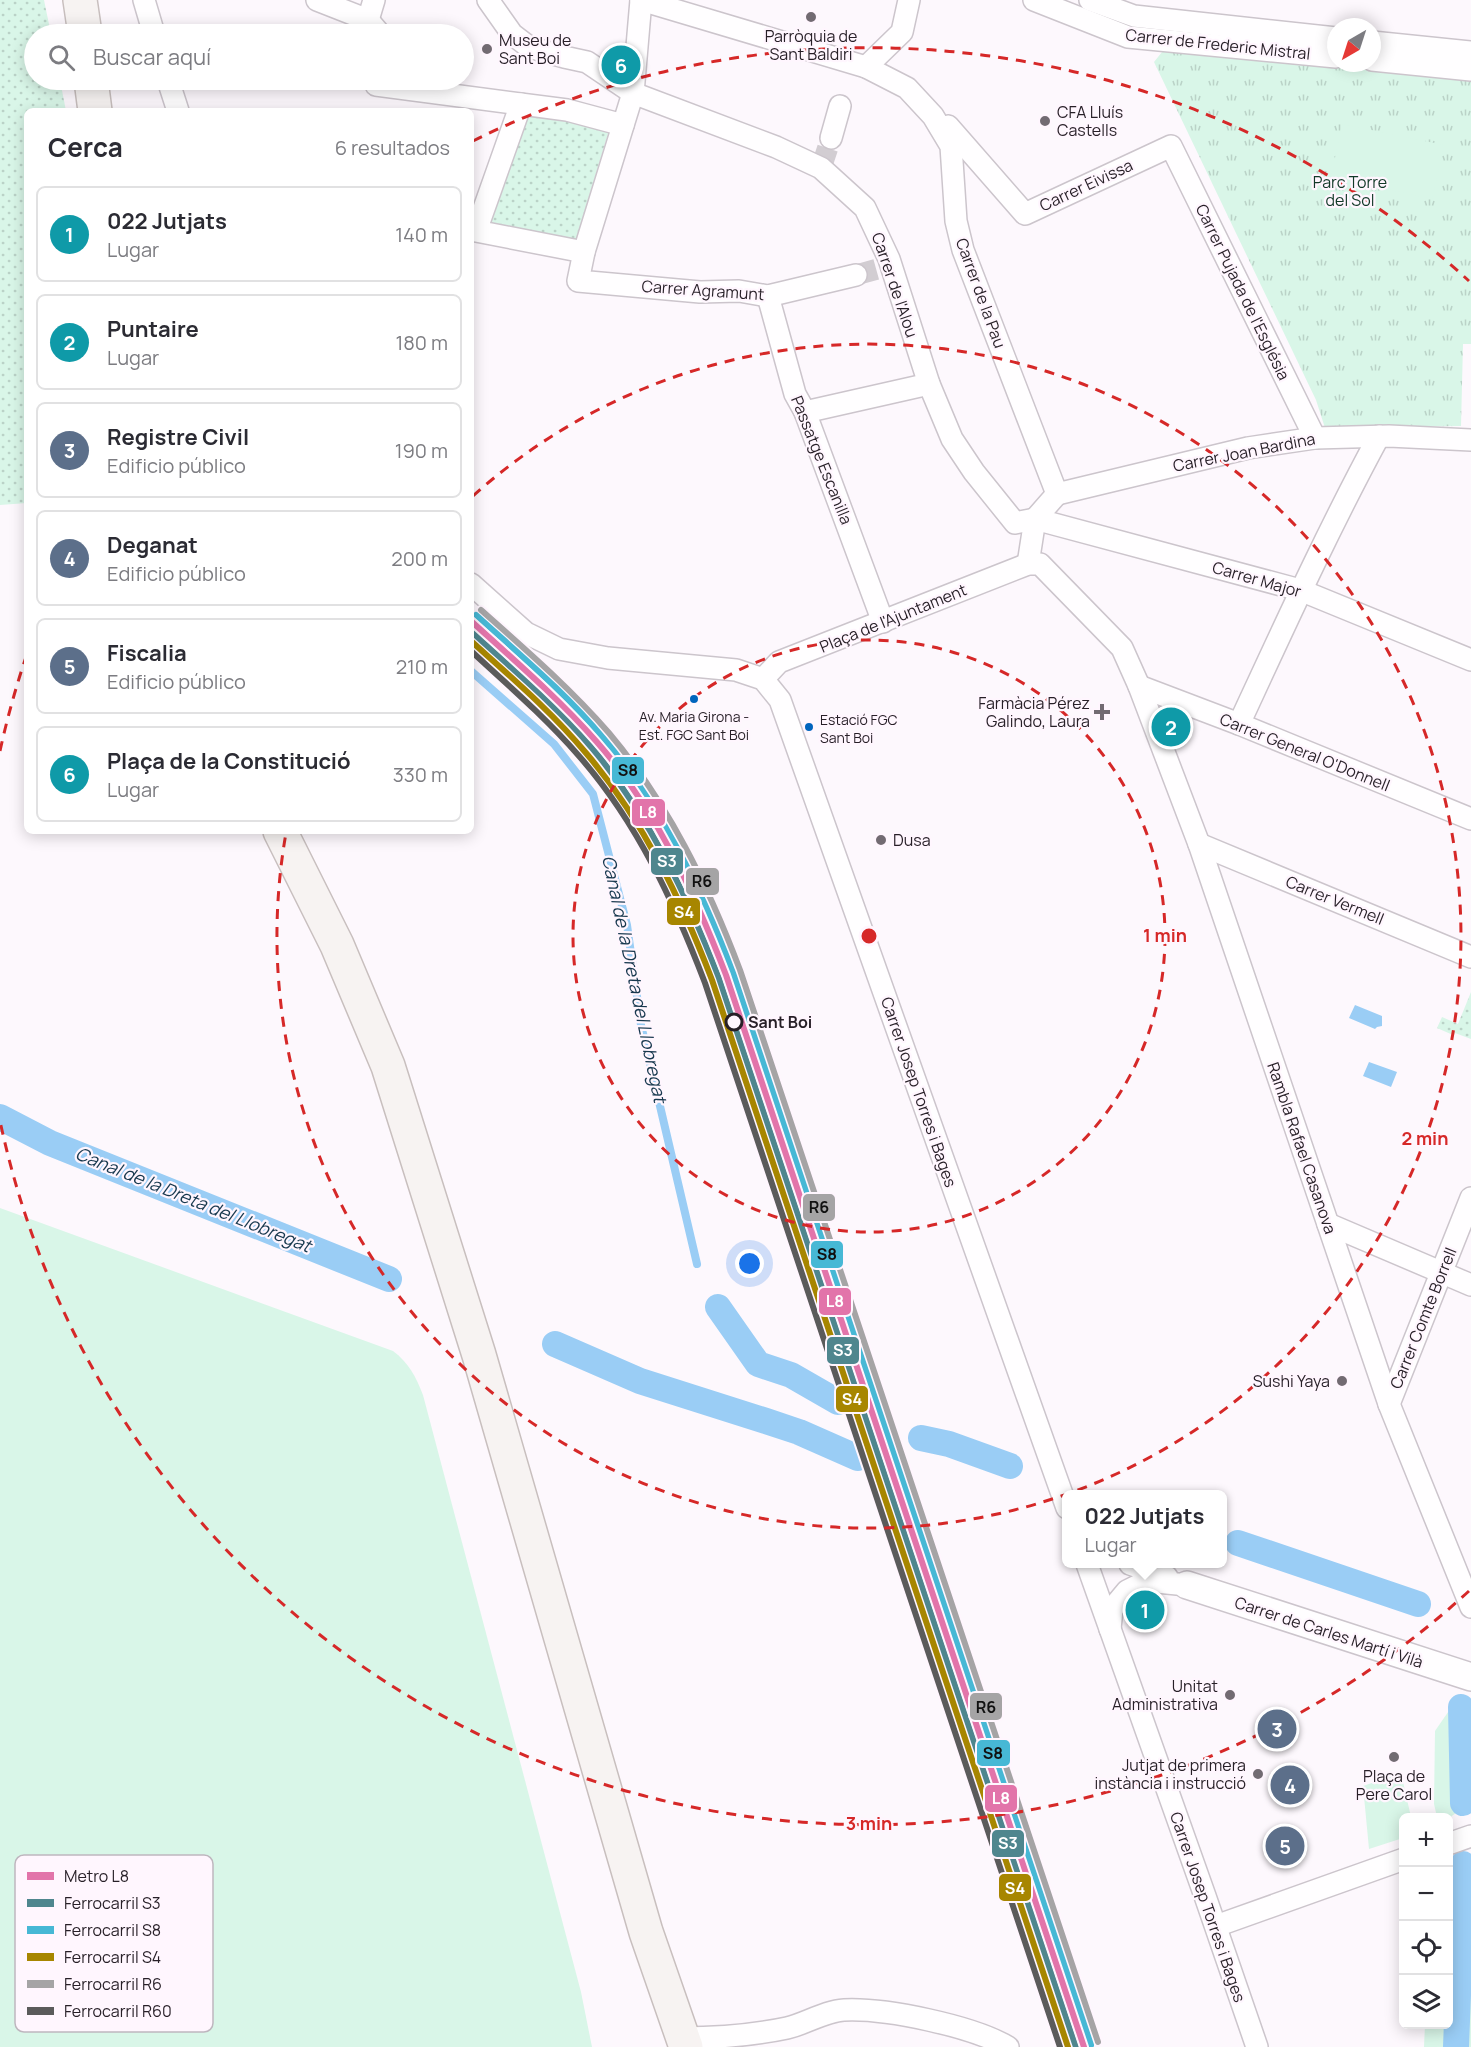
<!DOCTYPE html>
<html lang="es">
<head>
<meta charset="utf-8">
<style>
  body { margin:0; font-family:Manrope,sans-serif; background:#f7f7f7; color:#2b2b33 }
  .controls { position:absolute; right:18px; bottom:18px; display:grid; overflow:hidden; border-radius:9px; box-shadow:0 3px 15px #0003 }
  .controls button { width:54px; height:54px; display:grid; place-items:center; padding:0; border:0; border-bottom:2px solid #e1e1e2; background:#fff; color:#2b2b33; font:30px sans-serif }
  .compass { position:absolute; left:1327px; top:18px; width:54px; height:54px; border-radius:50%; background:#fff; box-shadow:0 3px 15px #0003; rotate:219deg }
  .you { position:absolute; left:750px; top:1264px; width:21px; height:21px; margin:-15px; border:4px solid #fff; border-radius:50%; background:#1a73e8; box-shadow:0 0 0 9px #1a73e833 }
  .badge { display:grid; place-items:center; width:39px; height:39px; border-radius:50%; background:#0f766e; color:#fff; font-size:20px; font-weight:700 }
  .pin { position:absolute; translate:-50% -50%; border:3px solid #fff; box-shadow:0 2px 6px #0006 }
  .popup { position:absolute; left:1062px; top:1490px; width:165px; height:78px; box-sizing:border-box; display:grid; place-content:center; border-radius:9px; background:#fff; filter:drop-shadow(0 2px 4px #0005); font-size:20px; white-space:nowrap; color:#7c7c81 }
  .popup b { font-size:22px; color:#2b2b33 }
  .popup::after { content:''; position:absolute; left:50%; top:100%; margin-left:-12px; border:12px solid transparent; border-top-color:#fff }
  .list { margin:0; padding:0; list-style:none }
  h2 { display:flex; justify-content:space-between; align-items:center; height:78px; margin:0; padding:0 24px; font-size:26px }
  h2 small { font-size:20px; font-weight:400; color:#7c7c81 }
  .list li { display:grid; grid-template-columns:39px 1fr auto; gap:18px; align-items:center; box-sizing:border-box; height:96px; margin:0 12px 12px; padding:0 12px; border:2px solid #e1e1e2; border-radius:9px }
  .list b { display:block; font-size:22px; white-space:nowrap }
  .list p { margin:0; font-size:20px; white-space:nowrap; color:#7c7c81 }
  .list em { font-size:20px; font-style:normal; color:#7c7c81 }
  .icon { flex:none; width:33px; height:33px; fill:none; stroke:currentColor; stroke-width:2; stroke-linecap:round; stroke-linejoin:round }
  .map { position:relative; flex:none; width:1471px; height:2047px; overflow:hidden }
  .search { position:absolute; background:#fff; box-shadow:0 3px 15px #0003; left:24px; top:24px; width:450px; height:66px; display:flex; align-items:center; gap:15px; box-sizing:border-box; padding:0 21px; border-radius:33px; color:#7c7c81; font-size:22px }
  .panel { position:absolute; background:#fff; box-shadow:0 3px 15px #0003; left:24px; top:108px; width:450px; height:726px; border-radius:9px }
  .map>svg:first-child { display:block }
</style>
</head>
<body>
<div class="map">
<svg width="1471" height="2047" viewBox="0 0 1471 2047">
  <defs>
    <pattern id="grass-dots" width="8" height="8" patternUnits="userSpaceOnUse" patternTransform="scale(1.5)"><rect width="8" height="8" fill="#d9f6e8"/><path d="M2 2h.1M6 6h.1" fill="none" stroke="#bad2c7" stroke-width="1.8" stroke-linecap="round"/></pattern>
    <pattern id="park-tufts" width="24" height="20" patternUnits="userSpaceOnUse" patternTransform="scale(1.5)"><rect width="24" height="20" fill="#d9f6e8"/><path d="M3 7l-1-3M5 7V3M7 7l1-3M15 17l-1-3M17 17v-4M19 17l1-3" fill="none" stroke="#bad2c7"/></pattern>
  </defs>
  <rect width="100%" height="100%" fill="#fdf8fd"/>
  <g fill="url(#grass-dots)">
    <path d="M0 0H44L51 34H34V80H60L66 111H27V503L0 505Z"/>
    <path d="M527 111 610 127 576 240 484 225Z"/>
    <path d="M1471 992V1039L1455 1033 1453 1035 1437 1028 1442 1017 1458 1024Z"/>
  </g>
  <path fill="url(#park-tufts)" d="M1166 47 1471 79V344H1463L1461 426 1325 428 1316 400 1154 62Z"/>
  <g fill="#d9f6e8">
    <path d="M1342 124 1444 145 1432 199 1331 177Z"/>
    <path d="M0 1208 393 1351C409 1363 416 1377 423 1395L581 1992 592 2047H0Z"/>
    <path d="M1455 1702 1471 1707V1802L1449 1818 1437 1817 1434 1804 1435 1731Z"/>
    <path d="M1401 1773 1411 1817 1404 1818 1403 1838 1369 1849 1363 1786Z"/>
    <path d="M1468 1859 1471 1861V2047H1424L1425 2025 1448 2024 1449 1866Z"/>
  </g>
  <g fill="#9acdf5">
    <path d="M1355 1005 1382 1016V1026L1377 1027 1375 1029 1349 1018Z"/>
    <path d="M1369 1062 1397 1072 1391 1087 1363 1076Z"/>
    <path d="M725 1307 747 1340 735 1348 712 1316Z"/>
  </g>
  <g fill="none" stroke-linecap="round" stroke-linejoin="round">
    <path stroke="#9acdf5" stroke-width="8" d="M471 671 554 744 593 794 627 925 641 1025 697 1264"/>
    <g stroke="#9acdf5" stroke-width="26">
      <path d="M0 1117 50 1143 389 1279"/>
      <path d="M718 1307 758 1364 791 1375 838 1402"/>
      <path d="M555 1344 640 1381 766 1421 799 1432 858 1458"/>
      <path d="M921 1438 949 1444 1010 1466"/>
      <path d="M1238 1543 1418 1604"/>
      <path d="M1461 1707 1463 1803"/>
      <path d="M1456 2047 1463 1864"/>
    </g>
    <g stroke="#d2cdd2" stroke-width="21" stroke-dasharray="21 10" stroke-linecap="butt">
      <path d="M821 168 831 138"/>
      <path d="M856 275 892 265"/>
    </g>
    <defs>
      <g id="minor">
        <path d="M144 0 154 34"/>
        <path d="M317 0 368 20 380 34"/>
        <path d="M488 0 512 34 529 47 564 57 587 62 633 93 776 147 821 168 865 208 889 259 929 384 952 439 974 472 1015 523 1035 519 1300 590 1471 660"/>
        <path d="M641 0 866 67 907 88 933 116 951 146 956 221 963 250 1057 494"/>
        <path d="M641 0 633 93 584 252 578 281 700 292 739 291 768 296 856 275"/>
        <path d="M1034 0 1128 37 1336 57"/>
        <path d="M1090 0 1134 16 1336 38"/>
        <path d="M368 20 374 0"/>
        <path d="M1372 42 1471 52"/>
        <path d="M1372 60 1471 70"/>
        <path d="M866 67 902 32 909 0"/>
        <path d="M168 80 178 111"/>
        <path d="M376 80V85L567 110 623 125"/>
        <path d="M521 104 476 231 584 252"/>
        <path d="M948 126 1025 214 1171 146 1315 438"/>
        <path d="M831 138 840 106"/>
        <path d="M768 296 795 394 805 412 883 622"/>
        <path d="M805 412 929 384"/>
        <path d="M1057 494 1248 448 1315 438 1389 436 1471 440"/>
        <path d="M1028 564 1035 519 1057 494"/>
        <path d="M471 584 526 633 559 649 608 658 736 670 763 679 780 700 1067 1508"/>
        <path d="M763 679 779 662 1028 564H1040L1122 648 1139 686 1199 844 1389 1404 1471 1607"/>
        <path d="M1139 686 1239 724 1471 819"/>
        <path d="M1239 724C1284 627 1328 530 1379 436"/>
        <path d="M1199 844 1471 957"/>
        <path d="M1328 1224 1471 1285"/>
        <path d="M1389 1404 1471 1198"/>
        <path d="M1087 1564 1205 1896 1257 2047"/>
        <path d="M1130 1564 1167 1577"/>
        <path d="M1110 1629 1112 1609 1127 1591 1147 1581 1187 1585"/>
        <path d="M1448 1844 1471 1836"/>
        <path d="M1216 1926 1404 1859"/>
        <path d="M681 2038C715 2038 754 2035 787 2028 805 2024 825 2011 844 2010 886 2008 972 2026 1008 2047"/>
      </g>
      <path id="tertiary" d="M1187 1585 1471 1677"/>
      <g id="primary">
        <path d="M80 0 85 34"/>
        <path d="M91 80 95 111"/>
        <path d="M280 831 337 945 388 1066 479 1355 646 1932 686 2047"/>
      </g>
    </defs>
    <use href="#minor" stroke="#ccc5cc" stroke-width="24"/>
    <use href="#tertiary" stroke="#ccc5cc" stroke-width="30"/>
    <use href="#primary" stroke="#c8bfbe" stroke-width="36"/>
    <use href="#minor" stroke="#fffeff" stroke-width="21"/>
    <use href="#tertiary" stroke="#fffeff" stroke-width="27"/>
    <use href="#primary" stroke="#f7f3f2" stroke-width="33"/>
    <defs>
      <path id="rail" d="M883 1489C904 1541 929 1592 949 1645"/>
    </defs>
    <use href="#rail" stroke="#d2d0d2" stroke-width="7"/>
    <use href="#rail" stroke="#fff6fe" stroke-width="4.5" stroke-dasharray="14" stroke-linecap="butt"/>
    <defs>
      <path id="rail-1" d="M471 631C512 669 556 705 592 748 649 816 687 895 719 978L1076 2047"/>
      <path id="rail-2" d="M476 615C520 655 566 693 604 739 662 808 701 888 733 973L1091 2045"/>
      <path id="rail-3" d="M471 641C511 677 552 712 586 753 643 820 681 899 712 980L1068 2047"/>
      <path id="rail-4" d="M481 610C525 649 570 688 609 733 668 803 708 885 740 970L1098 2042"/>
      <path id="rail-5" d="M471 651C508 685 546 718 579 756 637 822 674 902 705 983L1060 2047"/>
    </defs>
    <use href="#rail-1" stroke="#fff6fe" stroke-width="10"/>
    <use href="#rail-2" stroke="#fff6fe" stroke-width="10"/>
    <use href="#rail-3" stroke="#fff6fe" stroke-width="10"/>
    <use href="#rail-4" stroke="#fff6fe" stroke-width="10"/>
    <use href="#rail-5" stroke="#fff6fe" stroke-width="10"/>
    <use href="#rail-1" stroke="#4f868e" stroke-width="6"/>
    <use href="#rail-2" stroke="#47b8d5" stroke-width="6"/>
    <use href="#rail-3" stroke="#a78600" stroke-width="6"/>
    <use href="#rail-4" stroke="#a5a4a5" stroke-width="6"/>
    <use href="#rail-5" stroke="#5b5b5b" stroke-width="6"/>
    <defs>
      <path id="metro-1" d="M471 621C514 660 558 698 596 741 656 809 694 892 726 975L1084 2047"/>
    </defs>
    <use href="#metro-1" stroke="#fff6fe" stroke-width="10"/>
    <use href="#metro-1" stroke="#e274aa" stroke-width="6"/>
  </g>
  <g fill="none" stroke="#d62828" stroke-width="3" stroke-dasharray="10 8">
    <circle cx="869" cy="936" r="296"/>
    <path d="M473 496A592 592 0 1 1 286 833"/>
    <path d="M1469 1591A888 888 0 0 1 0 1121M0 751A888 888 0 0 1 27 654M473 141A888 888 0 0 1 1469 281"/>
  </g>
  <g fill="#726b72" stroke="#fff6fe" stroke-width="2">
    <circle cx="811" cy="17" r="6"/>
    <circle cx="487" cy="49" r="6"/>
    <circle cx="1045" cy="121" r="6"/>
    <path d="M1099 703h6v6h6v6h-6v6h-6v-6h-6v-6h6z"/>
    <circle cx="881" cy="840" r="6"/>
    <circle cx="1342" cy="1381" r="6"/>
    <circle cx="1230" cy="1695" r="6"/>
    <circle cx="1394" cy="1757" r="6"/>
    <circle cx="1258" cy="1774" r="6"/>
  </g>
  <g fill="#0065bd" stroke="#fff6fe" stroke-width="2">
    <circle cx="694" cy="699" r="5"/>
    <circle cx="809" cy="727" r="5"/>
  </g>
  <circle fill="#fff6fe" stroke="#271f27" stroke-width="3" cx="734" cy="1022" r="8"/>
  <g text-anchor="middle" stroke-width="4.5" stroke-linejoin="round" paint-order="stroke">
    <g font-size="14" fill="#271f27" stroke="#fff6fe">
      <text x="694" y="722">Av. Maria Girona -<tspan x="694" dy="18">Est. FGC Sant Boi</tspan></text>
      <text x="820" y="725" text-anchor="start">Estació FGC<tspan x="820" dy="18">Sant Boi</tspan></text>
    </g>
    <g font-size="16" fill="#271f27" stroke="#fff6fe" text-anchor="end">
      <text x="811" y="42" text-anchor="middle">Parròquia de<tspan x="811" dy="18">Sant Baldiri</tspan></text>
      <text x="499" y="46" text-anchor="start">Museu de<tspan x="499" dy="18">Sant Boi</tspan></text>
      <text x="1057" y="118" text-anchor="start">CFA Lluís<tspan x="1057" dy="18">Castells</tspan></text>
      <text x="1090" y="709">Farmàcia Pérez<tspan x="1090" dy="18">Galindo, Laura</tspan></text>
      <text x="893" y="846" text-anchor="start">Dusa</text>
      <text x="1330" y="1387">Sushi Yaya</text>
      <text x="1218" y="1692">Unitat<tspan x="1218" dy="18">Administrativa</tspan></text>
      <text x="1246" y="1771">Jutjat de primera<tspan x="1246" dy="18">instància i instrucció</tspan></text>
      <text x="1394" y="1782" text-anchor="middle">Plaça de<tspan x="1394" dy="18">Pere Carol</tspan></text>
    </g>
    <g font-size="16" fill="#271f27" stroke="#fff6fe">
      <text transform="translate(1218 44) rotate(6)" y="6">Carrer de Frederic Mistral</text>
      <text transform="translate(1086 185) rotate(-25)" y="6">Carrer Eivissa</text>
      <text transform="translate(895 285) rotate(71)" y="6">Carrer de l'Alou</text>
      <text transform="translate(703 290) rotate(4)" y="6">Carrer Agramunt</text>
      <text transform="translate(1243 292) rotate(64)" y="6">Carrer Pujada de l'Església</text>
      <text transform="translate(981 293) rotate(70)" y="6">Carrer de la Pau</text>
      <text transform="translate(1244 452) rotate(-11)" y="6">Carrer Joan Bardina</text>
      <text transform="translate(822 460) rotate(68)" y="6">Passatge Escanilla</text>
      <text transform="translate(1257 579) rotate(16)" y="6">Carrer Major</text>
      <text transform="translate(893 618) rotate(-22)" y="6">Plaça de l'Ajuntament</text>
      <text transform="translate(1305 752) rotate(22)" y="6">Carrer General O'Donnell</text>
      <text transform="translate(1335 900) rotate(22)" y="6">Carrer Vermell</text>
      <text transform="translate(919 1092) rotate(71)" y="6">Carrer Josep Torres i Bages</text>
      <text transform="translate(1302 1148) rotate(71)" y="6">Rambla Rafael Casanova</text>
      <text transform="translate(1423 1318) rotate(-68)" y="6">Carrer Comte Borrell</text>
      <text transform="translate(1329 1632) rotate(18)" y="6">Carrer de Carles Martí i Vilà</text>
      <text transform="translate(1208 1907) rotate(71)" y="6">Carrer Josep Torres i Bages</text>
    </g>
    <g font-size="16" fill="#123a28" stroke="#fff6fe">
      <text x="1350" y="188">Parc Torre<tspan x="1350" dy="18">del Sol</tspan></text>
    </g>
    <g font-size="16" font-weight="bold" fill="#271f27" stroke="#fff6fe" text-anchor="start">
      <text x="748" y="1028">Sant Boi</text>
    </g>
    <g font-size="18" font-style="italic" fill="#17384e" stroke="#fff6fe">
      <text transform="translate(634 979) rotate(78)" y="6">Canal de la Dreta del Llobregat</text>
      <text transform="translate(193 1200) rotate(22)" y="6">Canal de la Dreta del Llobregat</text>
    </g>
  </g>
  <rect x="15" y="1855" width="198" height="177" rx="9" fill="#fff6fe" stroke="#beb6be" stroke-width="1.5"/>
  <rect x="27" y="1872" width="27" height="8" fill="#e274aa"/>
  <rect x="27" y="1899" width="27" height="8" fill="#4f868e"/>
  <rect x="27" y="1926" width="27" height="8" fill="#47b8d5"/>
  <rect x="27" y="1953" width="27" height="8" fill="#a78600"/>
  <rect x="27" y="1980" width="27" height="8" fill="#a5a4a5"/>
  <rect x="27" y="2007" width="27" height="8" fill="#5b5b5b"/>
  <g font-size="16" fill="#271f27">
    <text x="64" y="1882">Metro L8</text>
    <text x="64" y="1909">Ferrocarril S3</text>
    <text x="64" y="1936">Ferrocarril S8</text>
    <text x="64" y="1963">Ferrocarril S4</text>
    <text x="64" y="1990">Ferrocarril R6</text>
    <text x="64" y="2017">Ferrocarril R60</text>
  </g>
  <circle cx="869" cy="936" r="9" fill="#d62828" stroke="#fff6fe" stroke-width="3"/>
  <g font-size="18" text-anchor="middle" font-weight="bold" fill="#d62828" stroke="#fff6fe" stroke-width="4.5" stroke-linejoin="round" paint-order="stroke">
    <text x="1165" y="942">1 min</text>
    <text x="1425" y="1145">2 min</text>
    <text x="869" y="1830">3 min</text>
  </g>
  <g stroke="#fff6fe" stroke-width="2">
    <rect x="611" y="756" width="34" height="29" rx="6" fill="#47b8d5"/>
    <rect x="631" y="798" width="35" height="29" rx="6" fill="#e274aa"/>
    <rect x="650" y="847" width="34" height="29" rx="6" fill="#4f868e"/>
    <rect x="685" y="867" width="35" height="29" rx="6" fill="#a5a4a5"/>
    <rect x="666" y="897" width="35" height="29" rx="6" fill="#a78600"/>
    <rect x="802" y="1193" width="34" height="29" rx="6" fill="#a5a4a5"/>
    <rect x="810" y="1240" width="34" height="29" rx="6" fill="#47b8d5"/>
    <rect x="818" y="1287" width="34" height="29" rx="6" fill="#e274aa"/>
    <rect x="826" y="1336" width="34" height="29" rx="6" fill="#4f868e"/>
    <rect x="835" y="1385" width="34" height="28" rx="6" fill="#a78600"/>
    <rect x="969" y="1692" width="34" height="29" rx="6" fill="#a5a4a5"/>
    <rect x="976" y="1739" width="35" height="28" rx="6" fill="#47b8d5"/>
    <rect x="984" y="1784" width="34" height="29" rx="6" fill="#e274aa"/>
    <rect x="991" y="1829" width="34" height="29" rx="6" fill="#4f868e"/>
    <rect x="998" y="1873" width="34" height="29" rx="6" fill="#a78600"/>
  </g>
  <g font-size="16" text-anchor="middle" font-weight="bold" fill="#fff">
    <text x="648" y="818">L8</text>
    <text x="667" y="867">S3</text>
    <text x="684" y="918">S4</text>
    <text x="835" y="1307">L8</text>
    <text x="843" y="1356">S3</text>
    <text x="852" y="1405">S4</text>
    <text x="1001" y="1804">L8</text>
    <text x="1008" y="1849">S3</text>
    <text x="1015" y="1894">S4</text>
  </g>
  <g font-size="16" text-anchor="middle" font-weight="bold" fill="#111">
    <text x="628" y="776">S8</text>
    <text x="702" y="887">R6</text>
    <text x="819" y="1213">R6</text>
    <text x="827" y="1260">S8</text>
    <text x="986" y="1713">R6</text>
    <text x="993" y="1759">S8</text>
  </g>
</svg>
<div class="controls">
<button>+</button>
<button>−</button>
<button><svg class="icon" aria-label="locate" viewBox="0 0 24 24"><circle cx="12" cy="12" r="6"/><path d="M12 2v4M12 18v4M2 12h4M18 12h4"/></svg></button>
<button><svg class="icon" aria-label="layers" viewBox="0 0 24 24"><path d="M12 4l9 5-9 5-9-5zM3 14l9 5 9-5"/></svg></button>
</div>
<svg class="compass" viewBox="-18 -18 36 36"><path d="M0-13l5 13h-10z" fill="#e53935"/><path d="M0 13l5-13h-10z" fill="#7c7c81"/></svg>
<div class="you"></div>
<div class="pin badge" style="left:1145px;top:1610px;background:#0f9aa8">1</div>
<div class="popup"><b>022 Jutjats</b>Lugar</div>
<div class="pin badge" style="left:1171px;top:727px;background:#0f9aa8">2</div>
<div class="pin badge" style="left:1277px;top:1729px;background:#5c6f8a">3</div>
<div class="pin badge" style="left:1290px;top:1785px;background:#5c6f8a">4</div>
<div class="pin badge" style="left:1285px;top:1846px;background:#5c6f8a">5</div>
<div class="pin badge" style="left:621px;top:65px;background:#0f9aa8">6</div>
<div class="search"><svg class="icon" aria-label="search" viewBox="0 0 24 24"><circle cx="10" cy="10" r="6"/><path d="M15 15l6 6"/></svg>Buscar aquí</div>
<section class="panel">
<h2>Cerca<small>6 resultados</small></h2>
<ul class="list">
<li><span class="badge" style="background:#0f9aa8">1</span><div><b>022 Jutjats</b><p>Lugar</p></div><em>140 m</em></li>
<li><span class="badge" style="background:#0f9aa8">2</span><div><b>Puntaire</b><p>Lugar</p></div><em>180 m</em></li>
<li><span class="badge" style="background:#5c6f8a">3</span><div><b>Registre Civil</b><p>Edificio público</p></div><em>190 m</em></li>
<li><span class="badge" style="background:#5c6f8a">4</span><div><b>Deganat</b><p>Edificio público</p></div><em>200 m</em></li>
<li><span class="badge" style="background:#5c6f8a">5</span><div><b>Fiscalia</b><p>Edificio público</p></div><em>210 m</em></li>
<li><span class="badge" style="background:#0f9aa8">6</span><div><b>Plaça de la Constitució</b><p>Lugar</p></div><em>330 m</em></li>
</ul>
</section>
</div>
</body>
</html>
